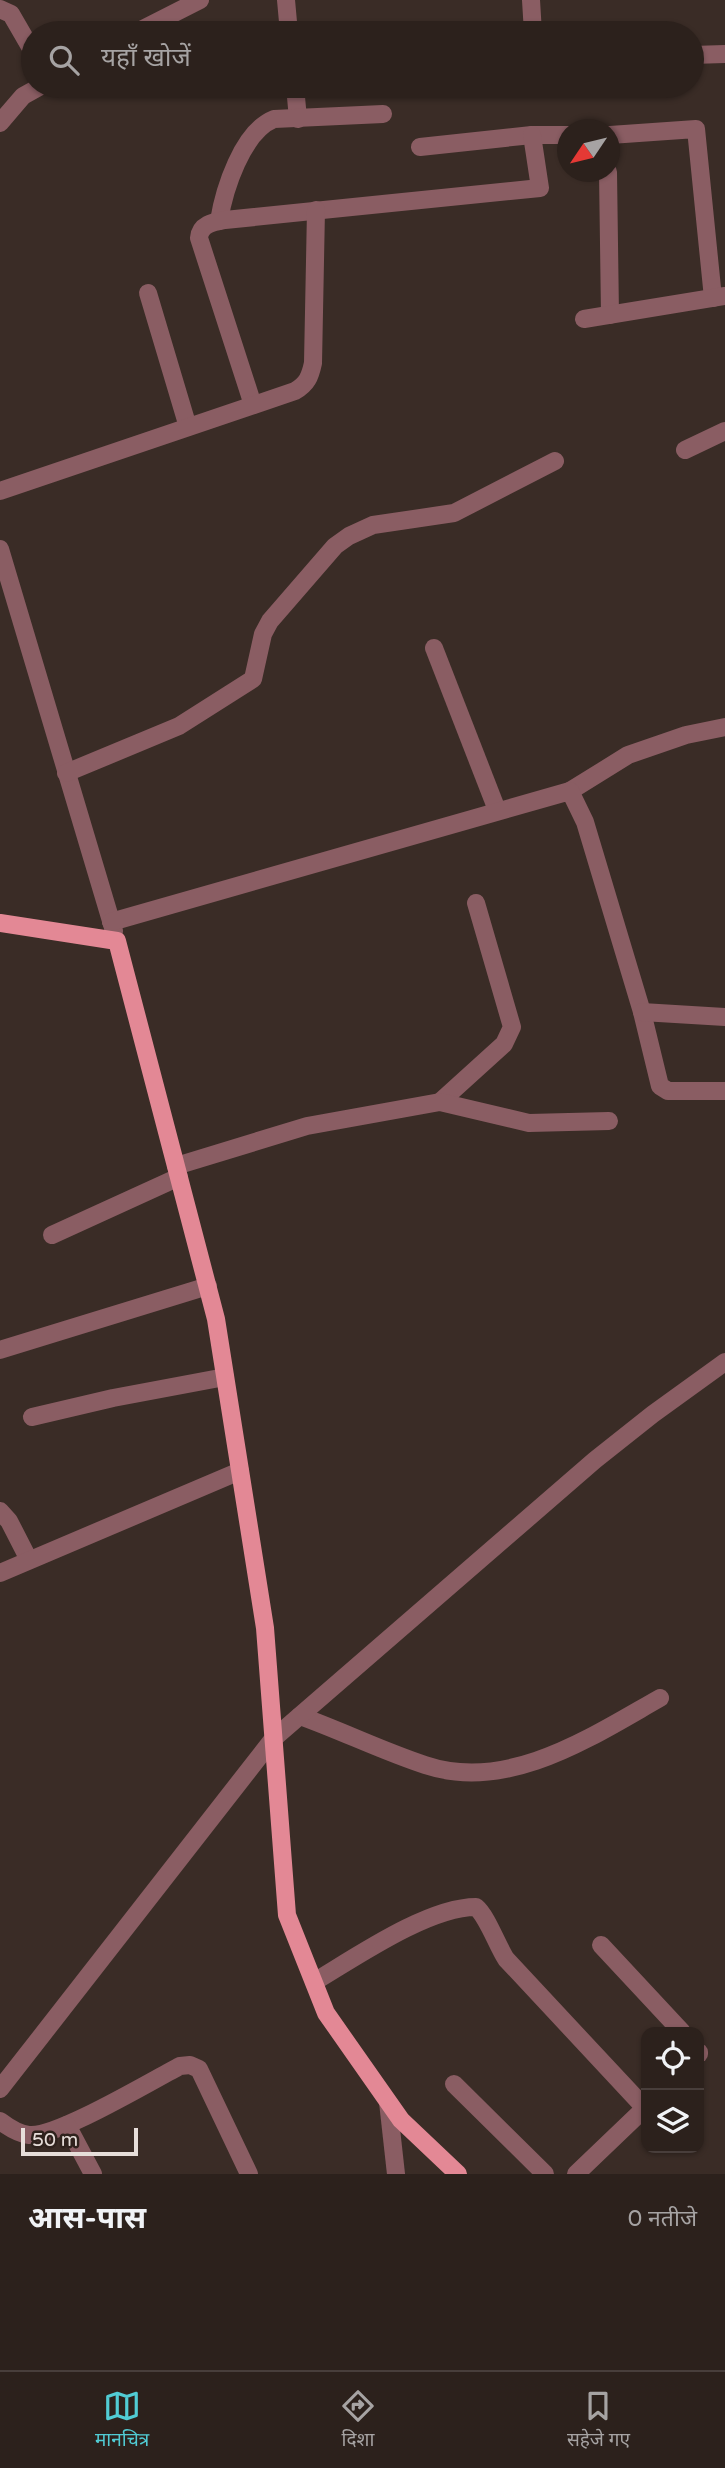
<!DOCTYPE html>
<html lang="hi">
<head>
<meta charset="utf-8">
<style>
  body { margin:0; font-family:"Varela Round","Noto Sans Devanagari",sans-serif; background:#342925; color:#f1f3f6 }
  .controls { position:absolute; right:21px; bottom:21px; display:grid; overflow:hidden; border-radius:14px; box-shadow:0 2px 5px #0004 }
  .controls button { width:63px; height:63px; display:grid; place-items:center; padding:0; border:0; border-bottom:2px solid #483e3b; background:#2c211c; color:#f1f3f6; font:35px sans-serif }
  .compass { position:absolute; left:557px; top:119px; width:63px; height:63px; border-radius:50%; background:#2c211c; box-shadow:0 2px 5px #0004; rotate:235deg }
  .scale { position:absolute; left:21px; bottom:18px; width:117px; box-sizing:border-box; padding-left:7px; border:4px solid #e7deda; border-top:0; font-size:19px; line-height:24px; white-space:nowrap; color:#e7deda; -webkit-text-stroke:5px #2f221d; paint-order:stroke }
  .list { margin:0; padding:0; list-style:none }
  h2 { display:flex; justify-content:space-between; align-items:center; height:91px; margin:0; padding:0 28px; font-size:30px }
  h2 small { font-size:23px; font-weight:400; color:#a6a3a3 }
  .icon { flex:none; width:38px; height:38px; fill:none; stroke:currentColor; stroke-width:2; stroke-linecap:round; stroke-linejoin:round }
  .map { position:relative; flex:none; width:725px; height:2174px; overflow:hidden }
  .search { position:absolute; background:#2c211c; box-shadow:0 2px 5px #0004; left:21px; right:21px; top:21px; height:77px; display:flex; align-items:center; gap:18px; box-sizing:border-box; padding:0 24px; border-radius:38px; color:#a6a3a3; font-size:26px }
  .sheet { height:196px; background:#2c211c }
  nav { display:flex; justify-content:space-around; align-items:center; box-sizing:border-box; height:98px; border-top:2px solid #483e3b; background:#2c211c; font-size:19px; color:#a6a3a3 }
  nav a { display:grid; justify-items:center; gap:4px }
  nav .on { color:#51ccd4 }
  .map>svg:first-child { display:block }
</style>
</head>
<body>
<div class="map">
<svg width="725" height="2174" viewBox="0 0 725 2174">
  <rect width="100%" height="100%" fill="#3a2c26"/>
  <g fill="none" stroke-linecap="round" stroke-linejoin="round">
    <g stroke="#8a5d63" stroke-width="18">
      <path d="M286 0 289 33"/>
      <path d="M531 0 533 33"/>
      <path d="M0 9 11 14 33 52"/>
      <path d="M135 33 200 0"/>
      <path d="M692 55 725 54"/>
      <path d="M295 86 298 119"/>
      <path d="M0 123 23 96 41 86"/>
      <path d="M610 135 696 129 713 298"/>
      <path d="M420 147 532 135H568"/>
      <path d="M608 172 610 315"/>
      <path d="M219 221C224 190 242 132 274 119L383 114"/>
      <path d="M148 293 188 427"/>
      <path d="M584 319 725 296"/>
      <path d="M253 405 199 238C200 224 214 222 225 220L540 188 532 135"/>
      <path d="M685 450 725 431"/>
      <path d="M0 491 295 391C307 384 310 377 313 363L316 210"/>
      <path d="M0 549 114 931"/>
      <path d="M434 648 497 810"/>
      <path d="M66 773 179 726 253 679 263 634 270 621 335 546 349 536 373 525 454 513 555 461"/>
      <path d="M570 791 628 755 686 735 725 727"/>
      <path d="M111 922 570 791 585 822 642 1012 660 1086 668 1091H725"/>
      <path d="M642 1012 725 1017"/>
      <path d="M440 1102 504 1044 512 1027 476 903"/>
      <path d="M176 1166 307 1126 440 1102 529 1123 609 1121"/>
      <path d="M52 1235 179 1177"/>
      <path d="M0 1350 208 1286"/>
      <path d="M32 1417 113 1398 225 1377"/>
      <path d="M0 1511 9 1521 29 1560"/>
      <path d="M0 1573 240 1471"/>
      <path d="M300 1716C342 1731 382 1751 425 1765 508 1793 591 1737 660 1698"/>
      <path d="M601 1945 682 2032"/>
      <path d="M314 1982C356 1957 428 1907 476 1907 487 1916 497 1945 506 1959L645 2108"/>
      <path d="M699 2052V2054"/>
      <path d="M454 2084 545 2174"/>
      <path d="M0 2089 273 1739 595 1460 653 1414 725 1362"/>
      <path d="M388 2102 396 2174"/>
      <path d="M0 2121C8 2127 18 2134 29 2135 56 2138 151 2081 180 2066L190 2065 199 2069 249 2174"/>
      <path d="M67 2125 93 2174"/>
      <path d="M576 2174 646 2107"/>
    </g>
    <path stroke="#e38895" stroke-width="18" d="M0 923 117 941 216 1319 265 1628 287 1915 326 2013 401 2120 458 2174"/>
  </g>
</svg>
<div class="controls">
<button><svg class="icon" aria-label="locate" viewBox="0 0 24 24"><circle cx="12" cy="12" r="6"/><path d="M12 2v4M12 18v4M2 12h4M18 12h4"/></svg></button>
<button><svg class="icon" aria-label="layers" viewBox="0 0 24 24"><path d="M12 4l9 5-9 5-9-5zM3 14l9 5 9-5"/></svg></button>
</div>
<svg class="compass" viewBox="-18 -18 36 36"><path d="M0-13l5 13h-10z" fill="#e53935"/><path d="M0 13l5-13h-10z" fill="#a6a3a3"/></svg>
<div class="scale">50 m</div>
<div class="search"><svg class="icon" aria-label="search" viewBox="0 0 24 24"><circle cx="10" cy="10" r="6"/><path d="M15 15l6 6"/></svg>यहाँ खोजें</div>
</div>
<section class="sheet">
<h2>आस-पास<small>0 नतीजे</small></h2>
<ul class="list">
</ul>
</section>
<nav>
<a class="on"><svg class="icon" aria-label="map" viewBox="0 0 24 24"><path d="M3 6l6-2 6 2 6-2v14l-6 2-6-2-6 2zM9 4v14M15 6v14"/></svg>मानचित्र</a>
<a><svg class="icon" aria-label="directions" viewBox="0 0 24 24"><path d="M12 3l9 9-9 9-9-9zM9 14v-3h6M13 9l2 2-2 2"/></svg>दिशा</a>
<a><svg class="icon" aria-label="saved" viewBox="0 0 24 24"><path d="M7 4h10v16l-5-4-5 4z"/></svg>सहेजे गए</a>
</nav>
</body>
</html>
